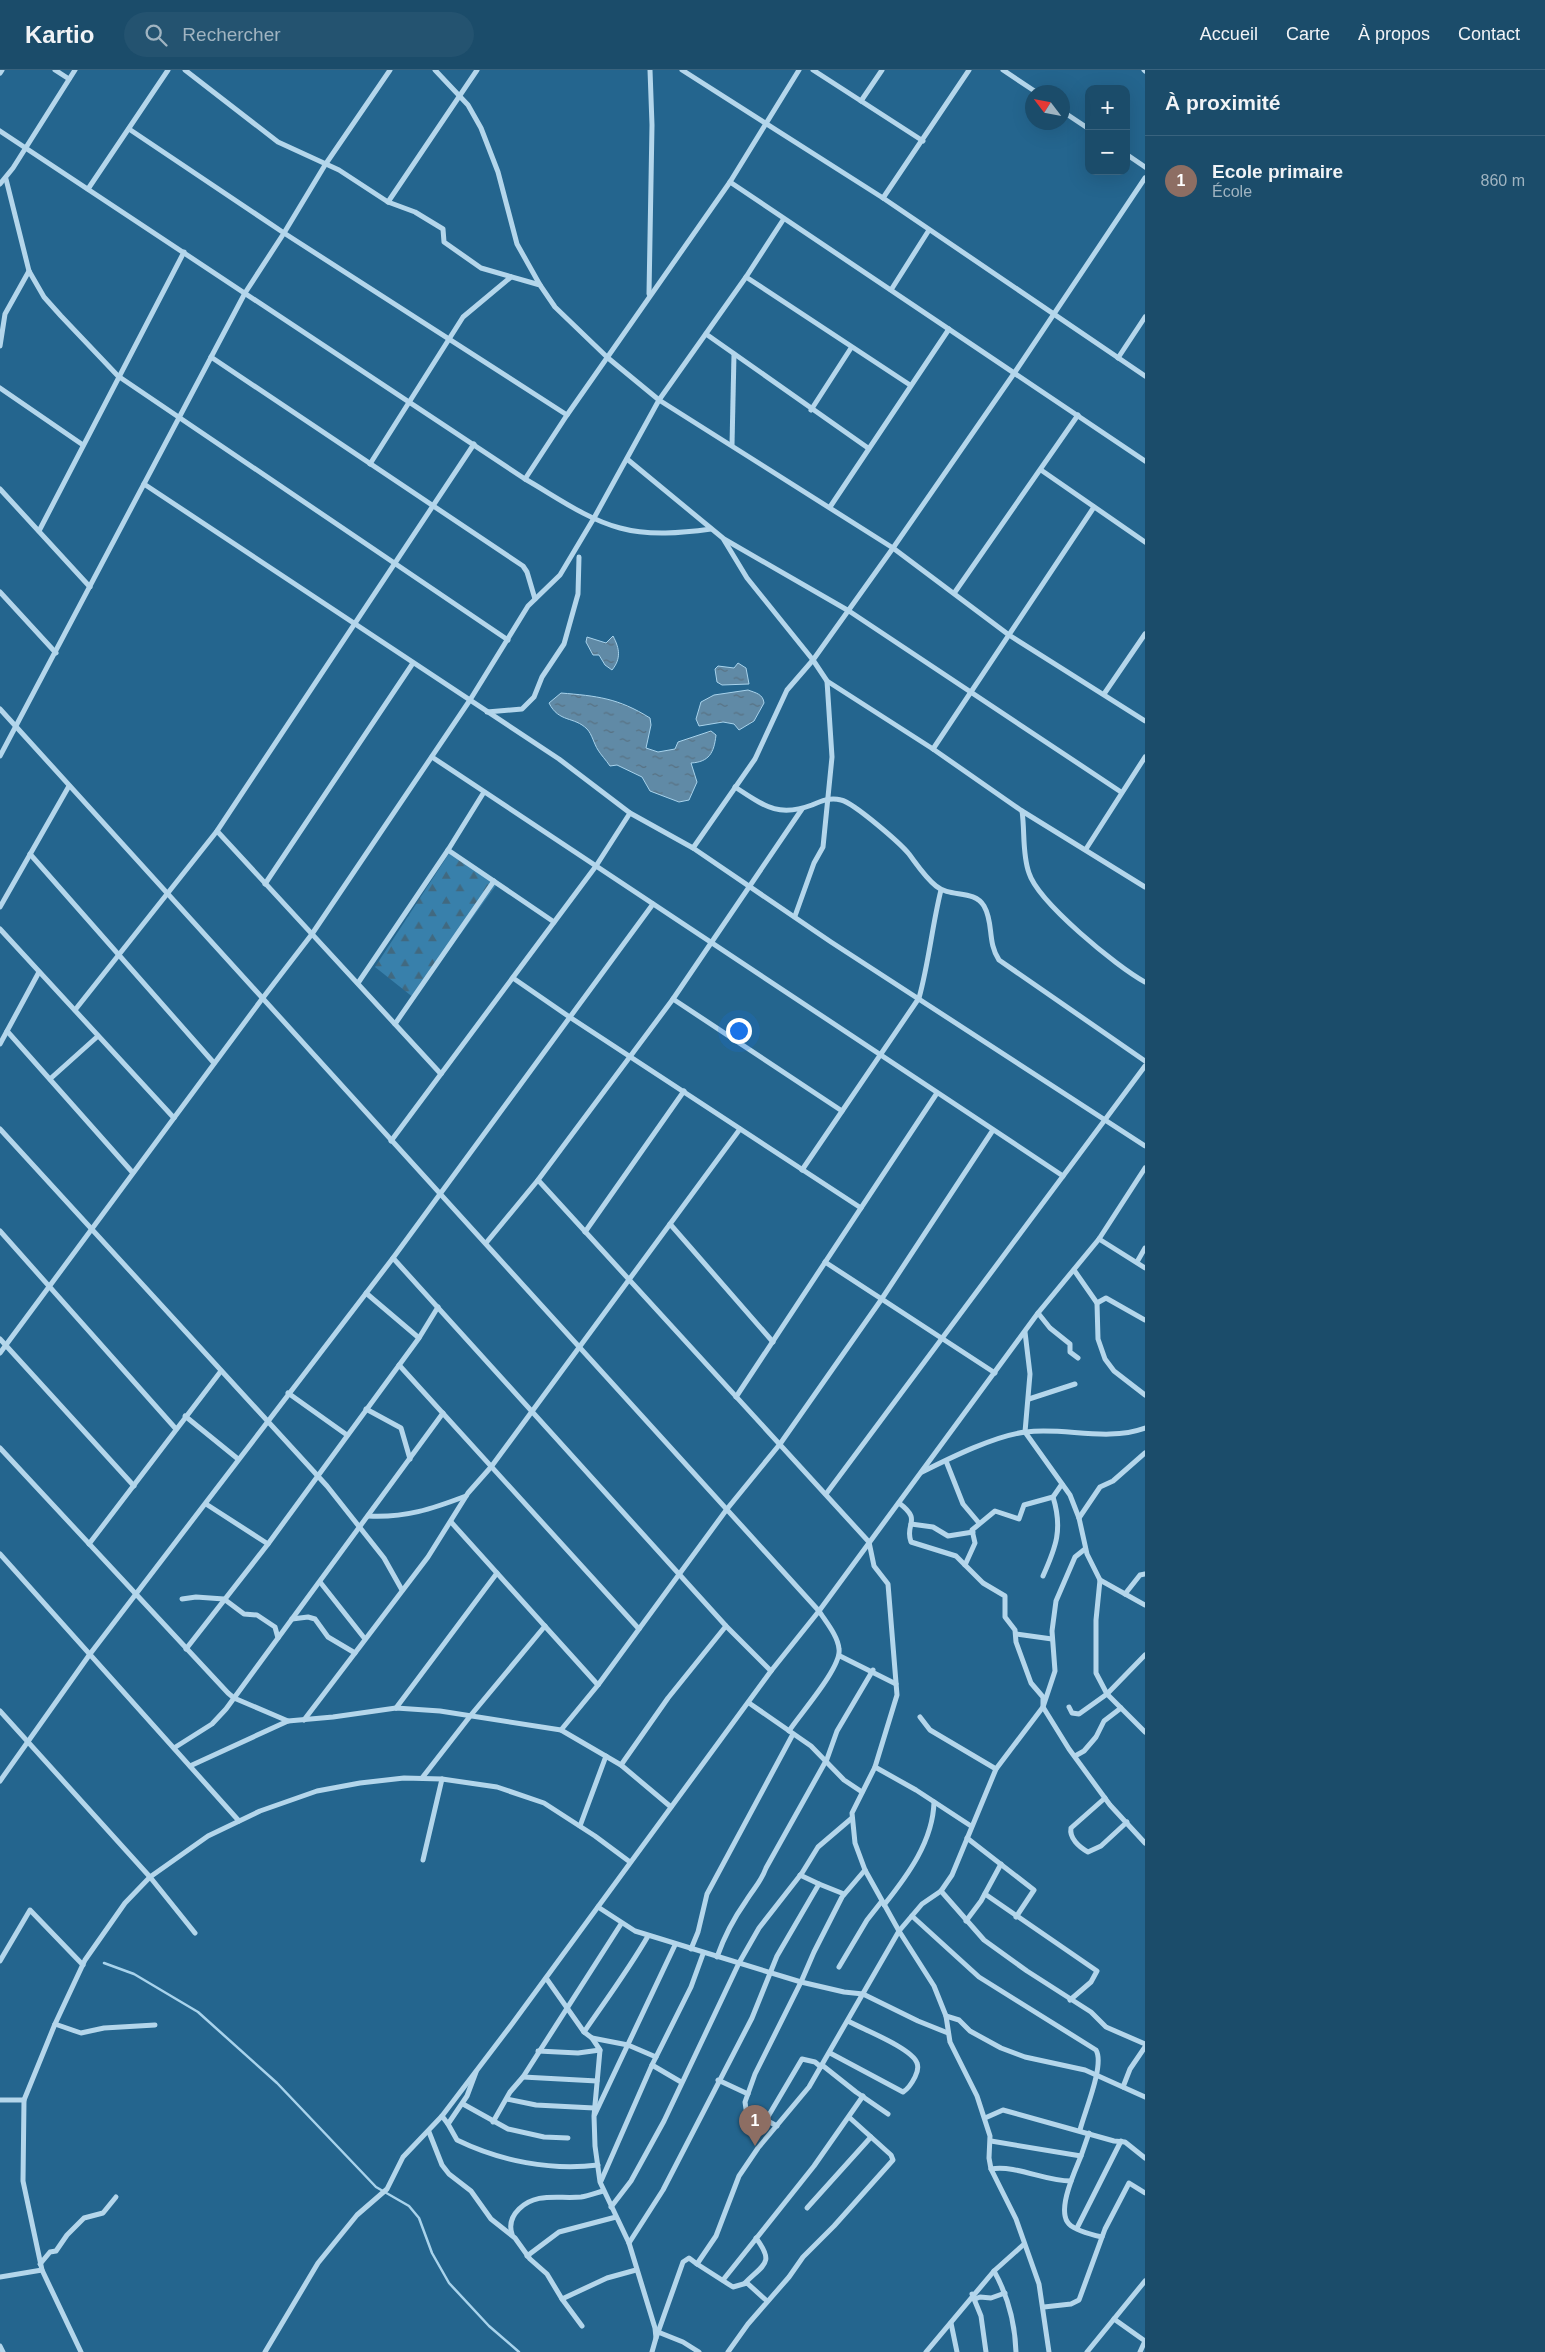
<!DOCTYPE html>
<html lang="fr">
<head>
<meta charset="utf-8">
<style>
  body { margin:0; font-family:Arial,sans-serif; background:#245370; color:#f1f3f6 }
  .controls { position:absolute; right:15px; top:15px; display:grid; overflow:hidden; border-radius:10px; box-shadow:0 5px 20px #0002 }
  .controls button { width:45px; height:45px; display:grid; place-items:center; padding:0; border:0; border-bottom:1px solid #39637e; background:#1b4c6a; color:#f1f3f6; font:25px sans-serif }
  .compass { position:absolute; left:1025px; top:15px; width:45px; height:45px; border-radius:50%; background:#1b4c6a; box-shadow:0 5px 20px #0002; rotate:302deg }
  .you { position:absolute; left:738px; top:960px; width:18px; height:18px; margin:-12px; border:4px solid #fff; border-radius:50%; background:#1a73e8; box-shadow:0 0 0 8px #1a73e833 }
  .badge { display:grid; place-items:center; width:32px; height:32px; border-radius:50%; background:#f6bb77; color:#fff; font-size:16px; font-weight:700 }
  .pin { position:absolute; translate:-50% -41px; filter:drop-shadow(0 1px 2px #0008) }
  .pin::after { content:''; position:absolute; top:26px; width:18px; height:15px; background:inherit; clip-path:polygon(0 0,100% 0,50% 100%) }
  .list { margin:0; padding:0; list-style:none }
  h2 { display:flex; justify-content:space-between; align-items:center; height:65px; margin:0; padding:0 20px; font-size:21px }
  h2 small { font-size:16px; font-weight:400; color:#a0b4c1 }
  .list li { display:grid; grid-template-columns:32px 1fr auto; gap:15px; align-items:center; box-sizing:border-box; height:90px; padding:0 20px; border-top:1px solid #39637e }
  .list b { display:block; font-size:19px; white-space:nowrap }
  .list p { margin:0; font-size:16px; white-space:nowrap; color:#a0b4c1 }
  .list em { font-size:16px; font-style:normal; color:#a0b4c1 }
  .icon { flex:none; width:28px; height:28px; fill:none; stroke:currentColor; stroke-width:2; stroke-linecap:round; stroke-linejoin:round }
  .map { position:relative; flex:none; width:1145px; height:2282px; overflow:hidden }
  header { display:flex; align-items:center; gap:30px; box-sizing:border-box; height:70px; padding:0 25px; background:#1b4c6a; border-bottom:1px solid #39637e }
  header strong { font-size:24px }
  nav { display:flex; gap:28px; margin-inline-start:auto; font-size:18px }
  .search { width:350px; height:45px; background:#245370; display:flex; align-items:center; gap:12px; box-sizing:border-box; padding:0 18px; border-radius:28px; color:#a0b4c1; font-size:19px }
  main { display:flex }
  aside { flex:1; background:#1b4c6a }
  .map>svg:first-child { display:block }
</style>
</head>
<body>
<header>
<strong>Kartio</strong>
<div class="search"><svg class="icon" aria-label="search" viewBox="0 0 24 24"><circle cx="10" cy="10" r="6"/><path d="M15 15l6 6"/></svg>Rechercher</div>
<nav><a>Accueil</a><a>Carte</a><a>À propos</a><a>Contact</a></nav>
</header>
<main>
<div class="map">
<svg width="1145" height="2282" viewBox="0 0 1145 2282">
  <defs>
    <pattern id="forest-firs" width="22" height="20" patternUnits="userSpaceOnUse" patternTransform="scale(1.25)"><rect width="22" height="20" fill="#3880ab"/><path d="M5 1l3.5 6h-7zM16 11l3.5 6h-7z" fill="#416980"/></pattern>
    <pattern id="water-ripples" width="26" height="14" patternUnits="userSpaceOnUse" patternTransform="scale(1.25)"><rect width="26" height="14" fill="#608aa6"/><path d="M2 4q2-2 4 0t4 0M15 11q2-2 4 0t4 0" fill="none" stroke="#587182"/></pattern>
  </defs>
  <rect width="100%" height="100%" fill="#24658e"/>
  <path fill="url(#forest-firs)" d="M450 782 497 814 414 928 375 897Z"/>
  <g fill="url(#water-ripples)" stroke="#a8d3ec">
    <path d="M613 566C620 579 621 589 612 600L605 595 599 585H593L586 572 587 567 606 573Z"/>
    <path d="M738 593 746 598 749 614 722 615 717 612 715 599 718 596 734 598Z"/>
    <path d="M748 620C756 623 763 624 764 633L754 651 739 660 734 654 723 652 699 656 696 649 701 632 714 625Z"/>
    <path d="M561 623C597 626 618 628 650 648L651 655 646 678 658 682 675 679 678 672 711 661 716 665C714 683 709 692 691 693L697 712 689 730 679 732 650 721 642 707 617 695 610 696C606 690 601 685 598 680 594 674 592 664 587 659 574 646 559 653 549 633Z"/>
  </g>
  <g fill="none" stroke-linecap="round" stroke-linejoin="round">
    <path stroke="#a8d3ec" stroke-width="2.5" d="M104 1893 134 1904 198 1942 277 2013 376 2117 409 2136 419 2148 432 2183 449 2213 489 2256 519 2282"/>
    <g stroke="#b4d6eb" stroke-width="5">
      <path d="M55 0 69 9"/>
      <path d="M185 0 278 72 339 100 388 132 415 142 443 159 444 172 481 198 540 215 555 237 608 288 659 330 893 478 1009 565 1145 651"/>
      <path d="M435 0 468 35 481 58 498 102 517 174 540 215"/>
      <path d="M682 0 883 128 1145 306"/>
      <path d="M813 0 923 71"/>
      <path d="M1003 0 1036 22"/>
      <path d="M1144 0 1145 1"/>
      <path d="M0 3 2 0"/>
      <path d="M861 31 882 0"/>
      <path d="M1062 41 1089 59"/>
      <path d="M129 59 284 163 567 345"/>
      <path d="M0 61 525 409C555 426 586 449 620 458 649 466 682 463 711 459"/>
      <path d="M1126 84 1145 97"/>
      <path d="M6 109 29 201 44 227 61 246 118 306 508 570"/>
      <path d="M730 112 1145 391"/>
      <path d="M0 114 13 98 75 0"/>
      <path d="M88 119 168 0"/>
      <path d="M883 128 969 0"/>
      <path d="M388 132 477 0"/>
      <path d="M746 207 910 315"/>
      <path d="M891 220 929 160"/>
      <path d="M649 224 652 55 650 0"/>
      <path d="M706 264 868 378"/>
      <path d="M0 276 5 244 29 201"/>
      <path d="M211 287 523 496 527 502 535 529"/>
      <path d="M1118 288 1145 247"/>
      <path d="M0 318 83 375"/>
      <path d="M811 340 851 278"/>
      <path d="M732 375 734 284"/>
      <path d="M627 389 724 469 849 541 1121 722"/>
      <path d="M370 394 463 247 511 207"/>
      <path d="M1041 400 1145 472"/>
      <path d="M525 409 567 345 730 112 799 0"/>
      <path d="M144 414 559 689 630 743 693 778 831 872 1145 1076"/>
      <path d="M0 419 90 517"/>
      <path d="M830 437 949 259"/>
      <path d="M39 461 184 182"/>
      <path d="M724 470 747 508 813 590 827 611 933 679 1022 741 1145 817"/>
      <path d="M0 522 56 583"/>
      <path d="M955 522 1078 345"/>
      <path d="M1104 624 1145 564"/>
      <path d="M0 639 819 1541C826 1552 838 1566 839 1579 842 1597 800 1644 789 1661"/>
      <path d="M487 642 522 639 534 627 542 607 564 574 578 524 579 487"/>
      <path d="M933 679 1094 437"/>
      <path d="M0 686 245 223 284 163 325 95 390 0"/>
      <path d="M432 687 1063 1106"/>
      <path d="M735 717C763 735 777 748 812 735 821 731 830 727 841 730 854 733 900 773 909 784 918 796 925 807 936 816 950 828 974 819 984 836 994 853 987 872 999 890L1145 991"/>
      <path d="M1022 741C1025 761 1022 784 1029 803 1038 832 1117 897 1145 912"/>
      <path d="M217 761 441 1004"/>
      <path d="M693 778 755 689 787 620 813 590 893 478 1015 302 1145 108"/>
      <path d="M1086 779 1145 687"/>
      <path d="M448 780 554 852"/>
      <path d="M30 784 214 993"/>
      <path d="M265 814 413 593"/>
      <path d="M0 837 69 716"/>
      <path d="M795 846 814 793 823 777 832 687 827 611"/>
      <path d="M0 859 174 1048"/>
      <path d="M513 908 571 948 861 1138"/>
      <path d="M358 913 448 780 484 722"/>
      <path d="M673 929 842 1041"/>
      <path d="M75 940 217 761 474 374"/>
      <path d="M395 954 494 811"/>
      <path d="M7 961 133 1103"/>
      <path d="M0 974 39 902"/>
      <path d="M50 1009 98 966"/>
      <path d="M0 1059 327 1416 384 1488 402 1520"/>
      <path d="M391 1071 596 796 630 743"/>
      <path d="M802 1100 919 928C929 892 932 856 941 820"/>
      <path d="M538 1110 869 1472 874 1496 888 1514 897 1625 875 1697 852 1743 855 1773 865 1800 899 1861 934 1916 946 1946 950 1972 977 2026 990 2066 989 2088 991 2099 1016 2149 1039 2214 1049 2282"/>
      <path d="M670 1154 773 1272"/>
      <path d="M0 1161 176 1359"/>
      <path d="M585 1162 684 1021"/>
      <path d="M1099 1169 1145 1198"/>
      <path d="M486 1173 538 1110 673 929 802 739"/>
      <path d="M393 1188 726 1556 771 1601"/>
      <path d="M825 1192 995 1303"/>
      <path d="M1137 1192 1145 1178"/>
      <path d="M1074 1200 1097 1233 1098 1269 1105 1289 1114 1301 1145 1325"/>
      <path d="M366 1223 419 1268"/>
      <path d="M1097 1233 1106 1228 1145 1250"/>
      <path d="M1038 1243 1050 1258 1070 1274V1282L1078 1288"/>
      <path d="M1025 1262 1030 1304 1025 1362 1070 1425 1079 1448 1087 1484 1100 1510 1096 1550V1603L1107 1624 1145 1662"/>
      <path d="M0 1269 134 1416"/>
      <path d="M0 1283 262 929 312 864 470 630 528 536 560 505 594 448 659 330 746 207 783 150"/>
      <path d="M399 1295 639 1559"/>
      <path d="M288 1323 347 1365"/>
      <path d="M736 1327 937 1023"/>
      <path d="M1029 1329 1075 1314"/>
      <path d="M366 1339 401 1358 410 1389"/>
      <path d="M185 1346 238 1389"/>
      <path d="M0 1378 228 1623 234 1628 288 1651"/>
      <path d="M946 1391 963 1434 979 1453"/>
      <path d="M922 1402C950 1388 996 1365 1026 1362 1065 1357 1106 1372 1145 1358"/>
      <path d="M826 1424 1145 996"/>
      <path d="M899 1433C923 1451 904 1453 911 1472L956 1486 983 1513 1005 1526V1547L1015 1560 1016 1572 1031 1613 1043 1627V1637L1069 1679 1110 1735 1145 1773"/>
      <path d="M206 1434 268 1474"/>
      <path d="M368 1446C405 1448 432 1439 466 1426"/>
      <path d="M1079 1448 1100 1417 1113 1411 1145 1383"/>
      <path d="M451 1452 598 1615"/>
      <path d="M911 1454 933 1457 948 1466 973 1462"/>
      <path d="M89 1474 221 1301"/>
      <path d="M0 1484 239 1751"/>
      <path d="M965 1495 975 1473 972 1460 995 1441 1019 1449 1024 1435 1053 1427 1062 1414"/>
      <path d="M1043 1506C1056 1477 1063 1459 1053 1427"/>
      <path d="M1100 1510 1145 1535"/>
      <path d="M320 1512 365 1569"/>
      <path d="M1125 1524 1140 1505 1145 1504"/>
      <path d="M182 1529 196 1527 224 1529 244 1544 257 1545 275 1557 278 1568"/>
      <path d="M292 1549 308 1547 315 1549 328 1567 355 1583"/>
      <path d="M1016 1564 1052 1569"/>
      <path d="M186 1579 268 1474 419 1268 438 1237"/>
      <path d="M840 1586 896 1614"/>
      <path d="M749 1633 811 1676 844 1710 862 1722"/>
      <path d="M1069 1637 1072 1643 1079 1644 1107 1624 1145 1585"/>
      <path d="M396 1638 497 1503"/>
      <path d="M0 1641 150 1807 195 1863"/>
      <path d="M920 1647 930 1660 996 1699"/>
      <path d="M304 1650 428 1487 468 1423 491 1397 740 1059"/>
      <path d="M561 1660 598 1615 727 1439 780 1374 881 1230 993 1060"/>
      <path d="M174 1678 212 1654 226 1639 443 1343"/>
      <path d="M1075 1686 1084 1681 1096 1667 1104 1651 1121 1638"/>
      <path d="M621 1695 668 1628 726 1556"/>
      <path d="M190 1696 288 1651 333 1647 396 1638 440 1641 561 1660 621 1695 671 1737"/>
      <path d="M875 1697 916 1720 971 1756"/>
      <path d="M422 1708 471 1645 545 1556"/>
      <path d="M0 1711 90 1584 393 1188 653 834"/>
      <path d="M1105 1728 1071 1758C1069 1768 1079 1777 1088 1782L1101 1776 1127 1752"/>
      <path d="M580 1756 606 1686"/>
      <path d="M967 1768 1034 1820 1016 1847"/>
      <path d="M423 1790 442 1709"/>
      <path d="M819 1814 844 1824"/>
      <path d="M941 1821 984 1870 1027 1901 1091 1942 1106 1957 1145 1974"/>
      <path d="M985 1824 1097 1901 1091 1912 1070 1930"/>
      <path d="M884 1835C908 1805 933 1771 934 1732"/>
      <path d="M598 1837 635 1861 801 1912 844 1922 863 1924 918 1951 948 1963"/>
      <path d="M912 1846 979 1907 1096 1980C1105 1995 1084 2043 1080 2060"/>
      <path d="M966 1851 981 1831 1001 1794"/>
      <path d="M691 1879 698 1862 707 1824 793 1664"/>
      <path d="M717 1887C724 1867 734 1848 746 1831 754 1818 761 1812 766 1798L827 1689 837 1661 873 1600"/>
      <path d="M0 1891 30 1840 83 1895"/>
      <path d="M839 1897 867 1850 882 1831"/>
      <path d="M546 1908 584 1962 592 1968 600 1980 594 2046 595 2076 600 2112 629 2173 655 2258 656 2268 652 2282"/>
      <path d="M946 1946 959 1950 970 1961 1001 1978 1025 1987 1085 2000 1145 2027"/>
      <path d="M55 1954 81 1963 104 1958 155 1955"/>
      <path d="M584 1962C606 1930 629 1899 648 1866"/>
      <path d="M592 1968 628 1975 656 1987"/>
      <path d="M538 1981 578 1983 600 1980"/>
      <path d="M830 1983 903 2022C908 2019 912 2013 915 2007 917 2003 919 1998 917 1993 912 1978 862 1959 848 1951"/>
      <path d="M652 1995 681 2012"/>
      <path d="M822 1995 856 2022 888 2044"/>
      <path d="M523 2007 597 2011"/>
      <path d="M718 2010 748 2024"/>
      <path d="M1123 2017 1130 1999 1145 1977"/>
      <path d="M507 2029 536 2035 594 2038"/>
      <path d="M0 2030H24"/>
      <path d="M463 2034 508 2059 544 2067 568 2068"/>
      <path d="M595 2044 675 1875"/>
      <path d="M442 2046 448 2054 467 2026 476 2002"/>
      <path d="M985 2048 1003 2040 1114 2071 1125 2072 1145 2088"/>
      <path d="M766 2050 802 1989 815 1992 821 1997"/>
      <path d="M493 2052 510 2022 523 2007 621 1854"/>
      <path d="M448 2054 457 2070C500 2091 551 2101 598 2095"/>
      <path d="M777 2056 746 2039 745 2032 755 2004 801 1912 814 1882 842 1827 865 1800"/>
      <path d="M429 2062 442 2095 449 2104 471 2121 491 2149 515 2168 530 2189 547 2204 562 2229 582 2256"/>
      <path d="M991 2071 1081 2086 1089 2063"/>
      <path d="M1081 2086C1075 2101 1056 2141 1069 2154 1076 2161 1093 2165 1102 2167"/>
      <path d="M991 2099C1017 2095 1044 2111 1071 2111"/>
      <path d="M601 2111 652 1995 691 1917 703 1884"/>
      <path d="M611 2137 631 2111 664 2051 739 1893 759 1858 802 1803 818 1777 852 1748"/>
      <path d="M807 2138 871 2067"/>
      <path d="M1077 2158 1121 2071"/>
      <path d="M512 2164C509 2155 512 2146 519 2139 536 2122 558 2129 581 2127 588 2126 596 2123 603 2121"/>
      <path d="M629 2173 663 2120 752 1948 777 1886 819 1814 800 1805"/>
      <path d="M527 2186 559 2162 616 2147"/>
      <path d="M40 2194 50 2182 56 2181 67 2165 84 2148 103 2143 116 2127"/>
      <path d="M697 2194 733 2217 747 2213 767 2231"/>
      <path d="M994 2201C1008 2226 1015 2253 1016 2282"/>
      <path d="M0 2207 42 2200"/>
      <path d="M723 2210 814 2096 863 2026"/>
      <path d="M745 2213C764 2194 775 2193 756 2168"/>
      <path d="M972 2224 981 2246 986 2282"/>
      <path d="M562 2229 607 2208 636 2200"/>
      <path d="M975 2229 980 2227 991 2228 1005 2223"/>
      <path d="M1044 2237 1071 2234 1079 2230 1105 2159 1129 2113 1145 2123"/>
      <path d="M1114 2249 1145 2271"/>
      <path d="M951 2253 957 2282"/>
      <path d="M658 2262 683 2272 699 2282"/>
      <path d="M656 2268 683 2192 689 2188 697 2194 716 2166 739 2106 758 2078 809 2017 899 1861 922 1834 941 1821 952 1805 996 1699 1043 1637 1055 1601 1052 1561 1056 1531 1075 1487 1085 1479"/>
      <path d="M0 2276 3 2282"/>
      <path d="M81 2282 42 2200 23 2111 24 2030 55 1954 85 1890 125 1833 150 1807 208 1766 260 1741 317 1721 360 1713 404 1708 442 1709 497 1717 544 1733 595 1766 630 1792"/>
      <path d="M265 2282 318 2193 357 2145 387 2119 403 2087 442 2046 512 1954 771 1601 819 1541 1038 1243 1099 1169 1145 1098"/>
      <path d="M728 2282 748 2254 789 2207 803 2187 834 2156 893 2090 891 2085 850 2048"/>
      <path d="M926 2282 994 2201 1023 2175"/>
      <path d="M1087 2282 1145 2211"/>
      <path d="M1140 2282 1145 2271"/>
    </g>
  </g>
</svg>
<div class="controls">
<button>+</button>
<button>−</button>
</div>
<svg class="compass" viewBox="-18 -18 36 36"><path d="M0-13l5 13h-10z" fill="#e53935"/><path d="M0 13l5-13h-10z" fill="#a0b4c1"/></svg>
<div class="you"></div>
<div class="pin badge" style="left:755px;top:2076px;background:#8d6e63">1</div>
</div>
<aside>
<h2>À proximité<small></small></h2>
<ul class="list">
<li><span class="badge" style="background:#8d6e63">1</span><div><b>Ecole primaire</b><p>École</p></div><em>860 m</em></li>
</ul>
</aside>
</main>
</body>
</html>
